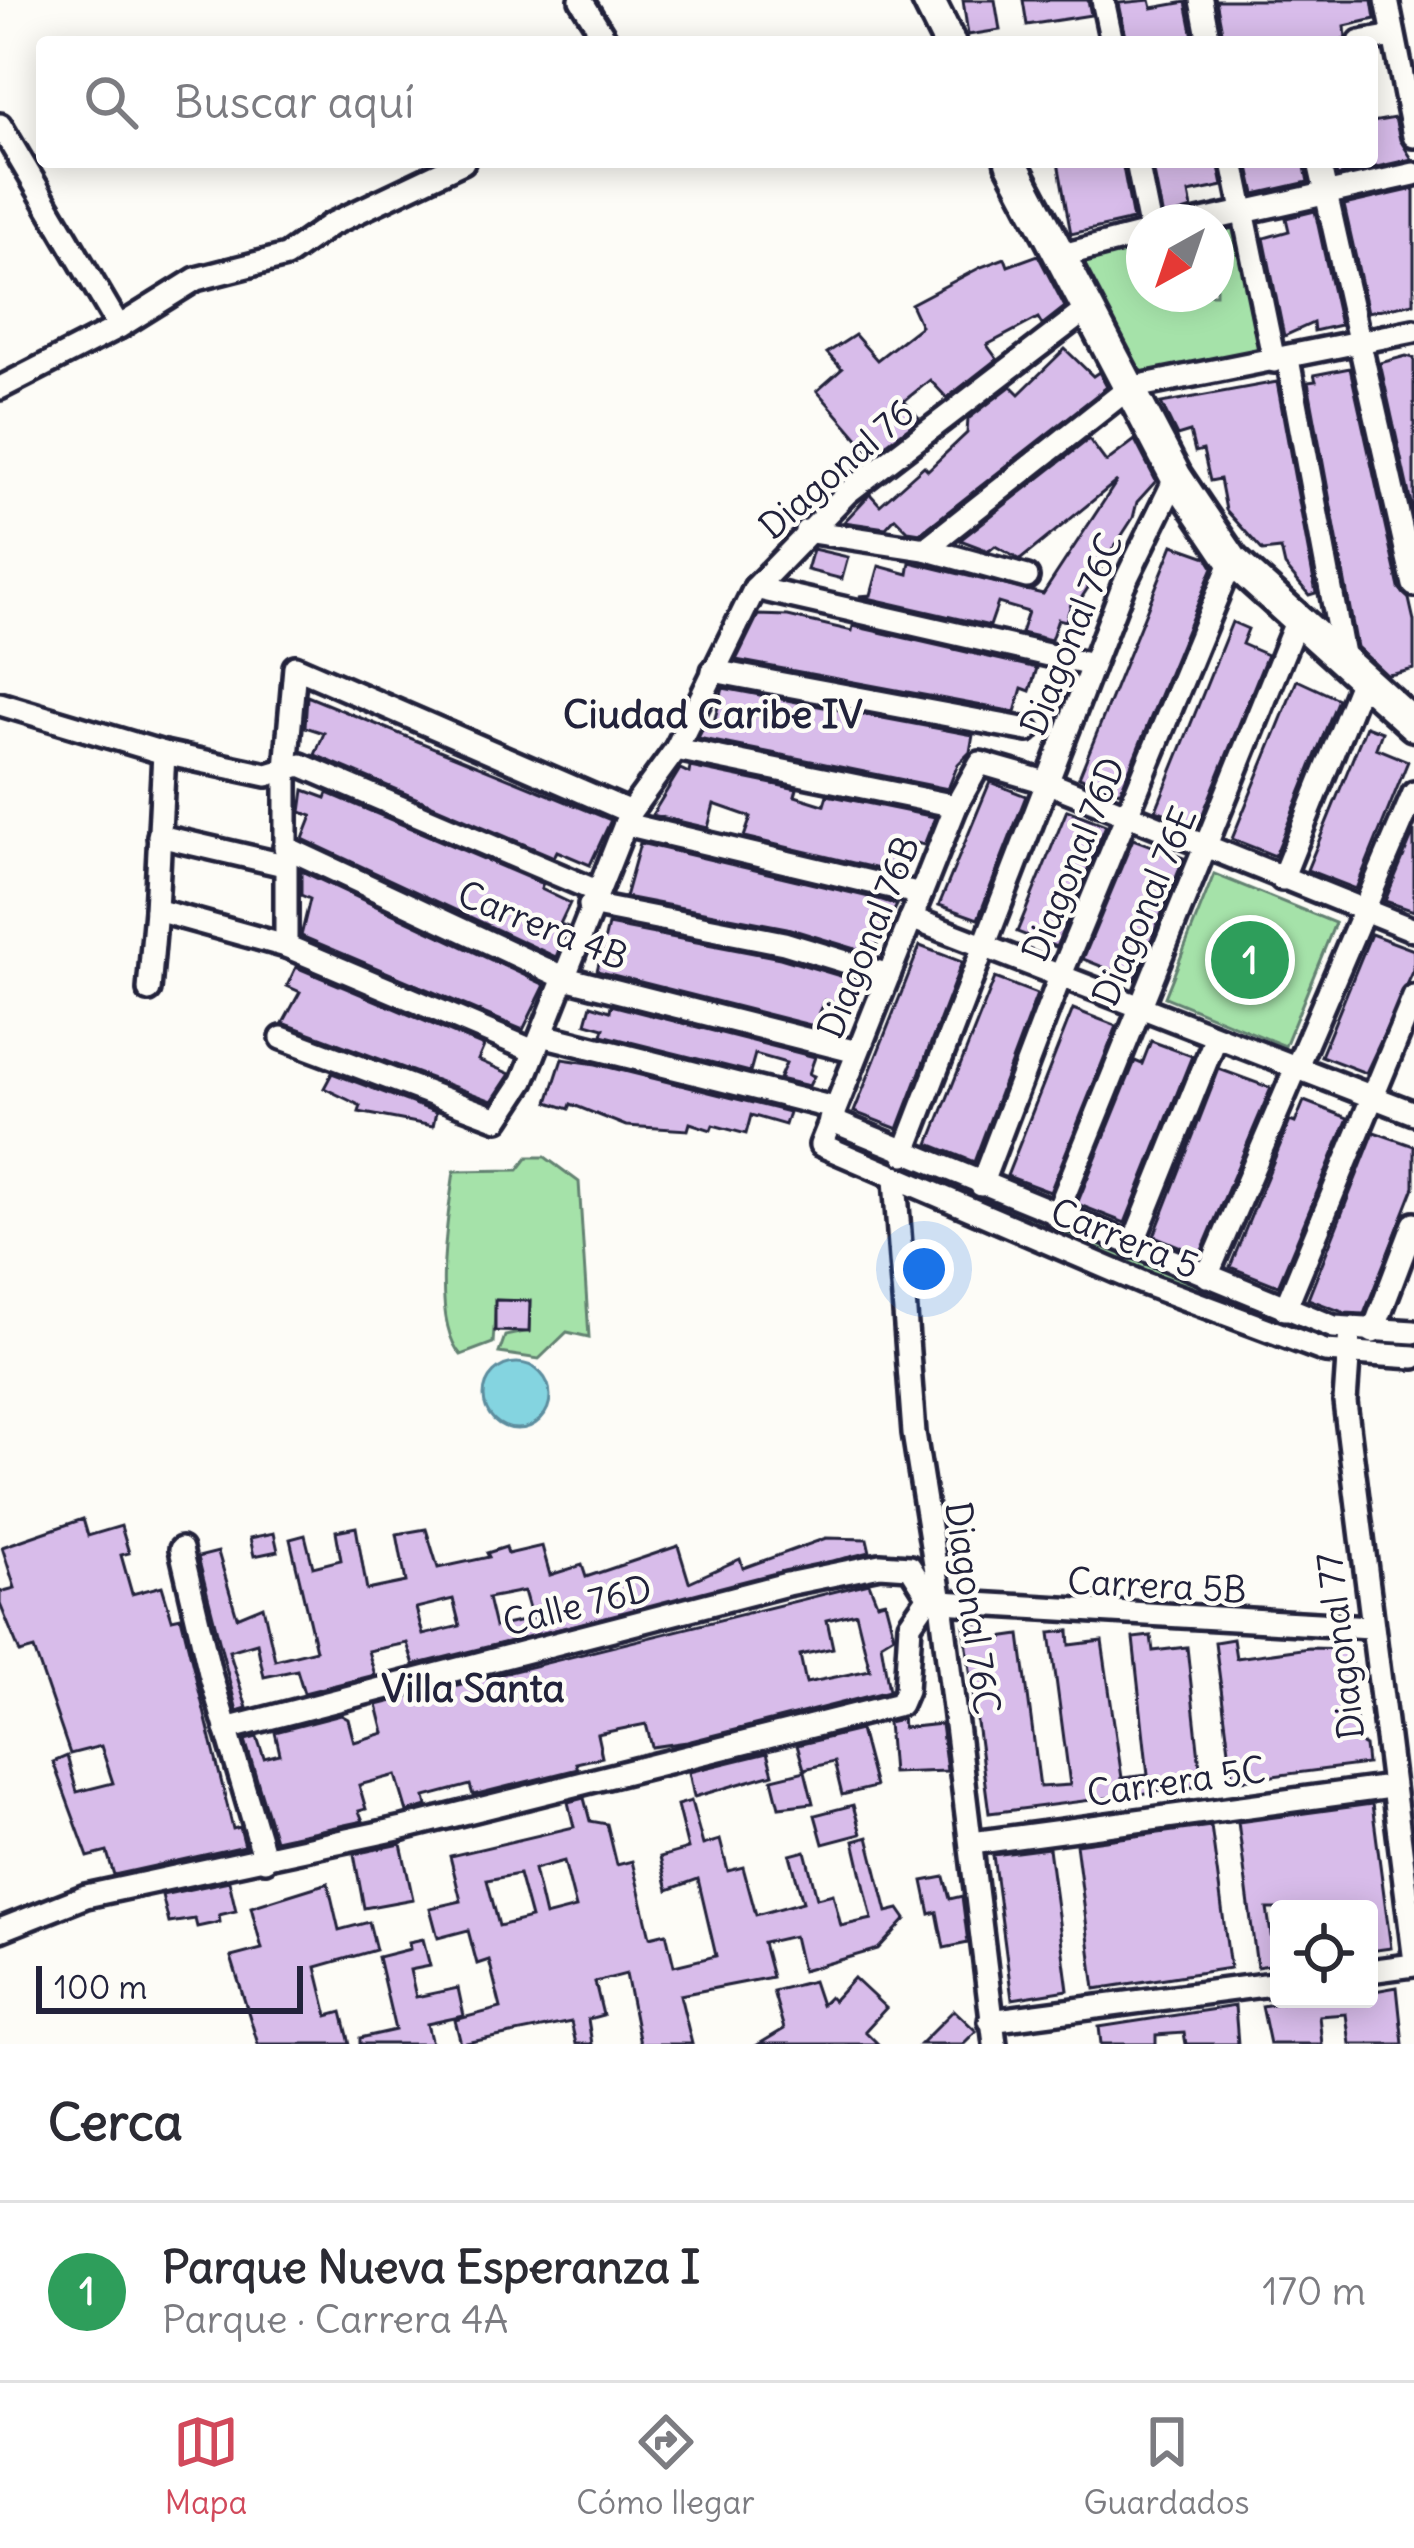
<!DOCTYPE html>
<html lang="es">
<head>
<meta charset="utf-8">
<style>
  body { margin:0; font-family:Delius,sans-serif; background:#f2f2f3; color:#2b2b33 }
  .controls { position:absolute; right:36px; bottom:36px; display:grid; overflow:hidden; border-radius:12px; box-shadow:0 6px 30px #0003 }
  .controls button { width:108px; height:108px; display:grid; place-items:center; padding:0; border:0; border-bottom:3px solid #e1e1e2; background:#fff; color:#2b2b33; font:60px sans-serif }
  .compass { position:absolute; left:1126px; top:204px; width:108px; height:108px; border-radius:50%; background:#fff; box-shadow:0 6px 30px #0003; rotate:220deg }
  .scale { position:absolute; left:36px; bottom:30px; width:267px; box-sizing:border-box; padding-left:12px; border:6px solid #22223b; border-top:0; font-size:33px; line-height:42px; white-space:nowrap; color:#22223b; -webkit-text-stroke:9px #fdfcf7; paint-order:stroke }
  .you { position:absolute; left:924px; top:1269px; width:42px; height:42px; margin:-30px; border:9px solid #fff; border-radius:50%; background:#1a73e8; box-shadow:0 0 0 18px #1a73e833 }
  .badge { display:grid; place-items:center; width:78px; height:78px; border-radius:50%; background:#d1495b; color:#fff; font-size:39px; font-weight:700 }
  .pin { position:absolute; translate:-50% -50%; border:6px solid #fff; box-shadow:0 3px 12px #0006 }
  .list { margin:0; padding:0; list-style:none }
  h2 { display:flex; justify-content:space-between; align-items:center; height:156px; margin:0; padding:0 48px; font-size:51px }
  h2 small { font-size:39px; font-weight:400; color:#7c7c81 }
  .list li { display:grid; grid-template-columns:78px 1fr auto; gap:36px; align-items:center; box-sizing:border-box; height:180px; padding:0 48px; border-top:3px solid #e1e1e2 }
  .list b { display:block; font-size:45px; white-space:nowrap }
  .list p { margin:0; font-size:39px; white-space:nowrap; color:#7c7c81 }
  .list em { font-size:39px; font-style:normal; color:#7c7c81 }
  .icon { flex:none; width:66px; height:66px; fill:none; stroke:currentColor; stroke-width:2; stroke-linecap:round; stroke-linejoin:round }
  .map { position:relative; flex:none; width:1414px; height:2044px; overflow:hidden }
  .search { position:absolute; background:#fff; box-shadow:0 6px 30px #0003; left:36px; right:36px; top:36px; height:132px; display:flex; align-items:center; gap:30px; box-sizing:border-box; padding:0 42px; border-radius:12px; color:#7c7c81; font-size:45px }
  .sheet { height:336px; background:#fff }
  nav { display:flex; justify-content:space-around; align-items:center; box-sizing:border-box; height:168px; border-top:3px solid #e1e1e2; background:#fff; font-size:33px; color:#7c7c81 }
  nav a { display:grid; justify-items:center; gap:6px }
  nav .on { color:#d1495b }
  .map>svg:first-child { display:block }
</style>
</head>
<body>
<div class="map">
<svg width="1414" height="2044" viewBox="0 0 1414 2044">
  <rect width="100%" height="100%" fill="#fdfcf7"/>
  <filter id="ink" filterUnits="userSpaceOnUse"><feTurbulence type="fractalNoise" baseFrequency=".00833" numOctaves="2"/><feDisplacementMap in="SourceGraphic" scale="24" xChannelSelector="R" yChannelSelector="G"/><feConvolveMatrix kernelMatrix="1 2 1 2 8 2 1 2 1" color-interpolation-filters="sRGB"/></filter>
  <g filter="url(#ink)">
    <g fill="#a5e2a9" stroke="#648272" stroke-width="3">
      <path d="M1230 218 1262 348 1133 377 1069 259 1144 240V294H1216V222Z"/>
      <path d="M1214 874 1335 923 1285 1046 1165 997Z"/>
      <path d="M832 1130 1332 1334 1331 1347 828 1144Z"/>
      <path d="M528 1157H545L579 1182 589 1337 567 1332 539 1359 499 1353 505 1336 529 1331 530 1302 496 1300 493 1343 461 1355C430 1320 448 1217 454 1171L518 1170Z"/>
    </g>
    <circle fill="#84d4e0" stroke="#5d8d9e" stroke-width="3" cx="517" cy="1396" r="33"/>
    <g fill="#d8bcea" stroke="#22223b" stroke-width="3" fill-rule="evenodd">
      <path d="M963 0H995L1000 30 968 35Z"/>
      <path d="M1023 0H1088L1091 15 1027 25Z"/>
      <path d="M1150 0 1152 8 1186 2 1194 42H1127L1119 3Z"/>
      <path d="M1216 0H1372L1375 19 1345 26 1346 39 1329 42H1224Z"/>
      <path d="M1395 118 1400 140 1412 159 1337 176 1334 162H1372V122Z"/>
      <path d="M1058 162H1122L1133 220 1071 234Z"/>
      <path d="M1152 162H1218L1223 186 1189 193 1192 209 1163 218Z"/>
      <path d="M1248 162H1304L1308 182 1255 194Z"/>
      <path d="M1414 189V303L1368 312 1344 205Z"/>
      <path d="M1315 211 1340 325 1314 331 1313 323 1284 336 1264 238 1289 231 1286 218Z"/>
      <path d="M1038 255 1065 307 1042 325 1038 318 987 345 997 359 947 398 930 380 904 401 920 419 872 455 817 391 842 369 827 353 855 335 877 360 921 326 911 304 981 267 1005 258 1008 266Z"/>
      <path d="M1065 349 1093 376 1099 372 1107 387 921 533 908 531 895 518 886 528 844 522 870 494 880 505 924 466 928 470 967 433 968 419 1011 386 1019 394Z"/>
      <path d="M1406 356 1414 358V517L1380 363Z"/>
      <path d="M1350 368 1399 588 1409 599 1414 621V669L1394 674 1387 675 1357 647 1308 382 1316 381 1314 375Z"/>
      <path d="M1277 382 1316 593 1309 595 1285 566 1281 549 1263 551 1226 510 1220 479 1210 481 1203 450 1195 452 1190 432 1177 436 1161 403Z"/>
      <path d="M1089 439 1106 462 1135 440 1156 481 1137 502 1133 518 1080 600 1073 597 1066 621 1058 619 1051 640 1021 633 1028 612 998 603 990 626 859 596 871 595 879 566 908 574 910 562 1043 594 1117 481 1020 560 995 546 989 551 960 540Z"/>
      <path d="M1173 545 1207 557 1213 567 1120 792 1079 777Z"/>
      <path d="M813 549 848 557 842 579 807 570Z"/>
      <path d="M758 615 788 616 852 631 853 626 1037 668 1030 691 1022 688 1015 712 736 660Z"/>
      <path d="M1232 622 1248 629 1242 644 1267 655 1198 826 1156 810Z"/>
      <path d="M1297 680 1338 699 1275 856 1232 839Z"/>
      <path d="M723 688 973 735 970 752 958 764 948 789 698 738 707 720 714 722Z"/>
      <path d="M307 696 611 820 590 865 557 851 554 857 315 755 324 733 305 727Z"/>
      <path d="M1366 726 1382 732 1376 748 1408 761 1356 889 1307 870Z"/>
      <path d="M690 767 797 789 795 796 824 805 827 795 935 817 924 845 913 842 904 875 744 837 751 817 714 804 708 828 652 815 680 769 689 773Z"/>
      <path d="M990 782 1026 796 978 919 939 905Z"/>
      <path d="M304 790 326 798 328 793 543 884 541 889 570 903 560 924 568 927 556 957 303 839 312 816 301 812Z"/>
      <path d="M1067 810 1106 825 1056 947 1017 932Z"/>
      <path d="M1414 831V911L1385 901Z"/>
      <path d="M1133 839 1184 858 1135 980 1083 959Z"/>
      <path d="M640 843 882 900 897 905 872 954 787 928 625 897Z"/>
      <path d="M301 871 545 985 523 1030 301 936 310 899 301 895Z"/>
      <path d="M608 925 780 958 847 978 839 1004 825 1000 814 1026 597 971Z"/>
      <path d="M1371 934 1414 950V970L1366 1073 1321 1056Z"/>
      <path d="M920 946 962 962 898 1129 854 1112Z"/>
      <path d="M296 967 484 1046 478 1060 510 1074 492 1101 283 1023 300 992 287 986Z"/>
      <path d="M995 978 1037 994 974 1162 929 1144Z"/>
      <path d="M591 1005 610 1011 611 1005 815 1057 809 1074 814 1076 809 1086 779 1079 786 1063 755 1054 750 1072 602 1035 604 1028 586 1023Z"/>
      <path d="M1073 1009 1117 1026 1050 1192 1007 1176Z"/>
      <path d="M1151 1041 1192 1056 1125 1223 1077 1204 1135 1061 1142 1064Z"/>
      <path d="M562 1059 596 1064 789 1112 785 1125 751 1115 746 1134 713 1125 711 1130 690 1123 688 1130 626 1126 571 1104 569 1109 548 1102Z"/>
      <path d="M1219 1069 1271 1088 1200 1255 1154 1236Z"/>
      <path d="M332 1073 436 1112 433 1126 359 1112 361 1106 324 1088Z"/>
      <path d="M1304 1101 1348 1118 1278 1286 1230 1267 1290 1121 1295 1123Z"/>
      <path d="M1374 1132 1414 1146V1187L1364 1314 1345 1313 1308 1299Z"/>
      <path d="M495 1300 530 1301 529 1332 495 1331Z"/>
      <path d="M83 1519 88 1536 121 1526 129 1553 121 1555 132 1594 162 1586 172 1619 181 1617 233 1829 240 1827 245 1846 114 1875 107 1852 88 1857 53 1762 67 1756 77 1792 113 1783 101 1746 70 1754 34 1649 20 1653 0 1604V1592L15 1588 2 1547Z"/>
      <path d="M356 1527 367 1590 406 1582 397 1534 426 1529 438 1568 489 1557 487 1553 506 1547 508 1554 542 1546 550 1575 582 1565 586 1577 678 1546 689 1582 740 1559 743 1568 826 1538 867 1539 870 1552 414 1665 407 1643 368 1651 375 1675 304 1693 297 1670 264 1677 257 1643 229 1651 247 1708 237 1711 198 1557 218 1552 237 1617 263 1606 275 1660 316 1650 290 1539 305 1535 313 1567 341 1560 336 1531ZM524 1591 532 1619 495 1627 488 1598ZM453 1599 460 1626 423 1635 416 1608Z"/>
      <path d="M274 1533 278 1551 254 1556 250 1538Z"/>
      <path d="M869 1583 877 1603 885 1601 894 1635 881 1643 889 1691 687 1742 652 1747 646 1724 597 1734 602 1757 576 1763 578 1769 473 1795 470 1785 425 1797 427 1806 407 1812 396 1775 359 1785 366 1809 359 1811 363 1821 275 1840 245 1740 257 1737 264 1758 280 1754 275 1732 341 1715 348 1719 354 1742 384 1733 377 1705ZM856 1613 870 1670 806 1683 800 1655 833 1648 827 1620Z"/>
      <path d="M983 1623 985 1640 1020 1635 1040 1787 1070 1785 1050 1633 1069 1631 1070 1645 1102 1641 1122 1778 1148 1775 1133 1638 1151 1636 1153 1651 1187 1647 1202 1786 989 1813 964 1625Z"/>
      <path d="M1233 1639 1236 1658 1309 1648 1350 1649 1358 1742 1365 1746 1367 1764 1233 1781 1215 1642Z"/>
      <path d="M902 1719 903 1728 941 1724 947 1771 892 1773 888 1722Z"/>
      <path d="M860 1730 875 1787 842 1795 834 1762 804 1769 797 1745Z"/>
      <path d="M767 1753 773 1774 694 1797 689 1772Z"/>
      <path d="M805 1771 813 1803 779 1807 772 1779Z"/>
      <path d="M584 1798 590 1821 607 1824 617 1865 632 1861 650 1937 666 1933 674 1966 716 1956 698 1879 668 1890 660 1857 688 1849 677 1805 691 1801 703 1845 720 1840 728 1871 743 1867 756 1915 803 1902 790 1855 805 1851 817 1898 833 1894 841 1926 872 1919 854 1841 868 1837 887 1912 899 1909 906 1919 878 1949 802 1971 794 1936 763 1943 772 1977 680 1995 692 2044H640L626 1974 595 1982 603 2015 588 2019 592 2044H576L571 2022 461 2044 455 2020 501 2008 489 1960 477 1964 468 1930 438 1938 430 1908 461 1901 450 1856 574 1827 568 1802ZM564 1861 576 1908 545 1916 534 1869ZM519 1874 531 1918 499 1926 487 1880Z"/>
      <path d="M1372 1804 1391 1948 1369 1951V1909H1267L1272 1941 1279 1940V1963L1257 1967 1238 1822Z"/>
      <path d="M853 1805 861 1834 823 1844 815 1815Z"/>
      <path d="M1211 1826 1230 1968 1095 1989 1076 1844Z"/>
      <path d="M401 1844 413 1899 364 1908 354 1854Z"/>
      <path d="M1049 1848 1068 1990 1012 1999 993 1855Z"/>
      <path d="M944 1877 950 1899 962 1896 968 1943 944 1948 937 1912 930 1914 923 1881Z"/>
      <path d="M229 1881 236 1911 219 1915 220 1922 197 1927 195 1919 169 1923 162 1895Z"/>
      <path d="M328 1883 339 1930 369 1922 376 1950 316 1967 328 2016 342 2012 350 2044H258L231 1957 262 1949 251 1907Z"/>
      <path d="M423 1939 430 1966 410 1970 416 1997 458 1988 464 2016 427 2024 432 2044H360V2038L395 2030 378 1957 410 1949 409 1942Z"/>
      <path d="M854 1978 886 2008 865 2031 878 2044H759L784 2029 773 1991 813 1981 821 2005 829 1997 833 2001Z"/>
      <path d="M1397 1987 1403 2044H1350L1346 2014 1319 2016 1322 2044H1270L1262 2006 1303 1999H1369V1992Z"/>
      <path d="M1235 2006 1238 2044H1186L1184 2033 1156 2035V2044H1101L1099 2027Z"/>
      <path d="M954 2010 976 2031 963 2044H920Z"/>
    </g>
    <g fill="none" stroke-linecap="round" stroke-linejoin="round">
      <defs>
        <g id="street">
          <path d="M581 0 607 42"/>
          <path d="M1103 0 1112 42"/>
          <path d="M1201 0 1209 42"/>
          <path d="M1387 0 1414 136"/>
          <path d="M1360 42 1393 36"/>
          <path d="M0 125 119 327"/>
          <path d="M1137 162 1149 222"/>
          <path d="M1233 162 1274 361"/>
          <path d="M1319 162 1414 585"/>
          <path d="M1198 222 1414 174"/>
          <path d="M1059 256 1144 234"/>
          <path d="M1288 359 1345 665"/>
          <path d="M0 388 119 327 196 279 286 256 330 225 463 162"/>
          <path d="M806 531 925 549 1027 577"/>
          <path d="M925 549 1129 388 1414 331"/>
          <path d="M755 588 1092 665"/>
          <path d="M713 671 1028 730"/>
          <path d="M0 704 164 753 267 775 301 765 594 890"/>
          <path d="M676 749 956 806"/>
          <path d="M164 753 156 910 286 946 534 1051"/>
          <path d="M625 824 921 894"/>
          <path d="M159 836 284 865"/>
          <path d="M285 847 565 978 857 1052"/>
          <path d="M1282 879 1361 682"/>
          <path d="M590 905 784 943 889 975"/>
          <path d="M911 918 1414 1113"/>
          <path d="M1414 930 1049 783 980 763 956 806 821 1145 1143 1283 1325 1351 1414 1357"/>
          <path d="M286 946V769L295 667 630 812"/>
          <path d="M149 990 156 910"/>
          <path d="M542 1035 834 1108"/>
          <path d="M282 1038 498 1119 523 1081 630 812 676 749 755 588 847 493 1086 310"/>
          <path d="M830 1120 1334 1327 1414 1332"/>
          <path d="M904 1154 1123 586 1176 477"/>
          <path d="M895 1179 914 1433 941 1602 995 2044"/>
          <path d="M981 1185 1060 977 1232 560"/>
          <path d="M1056 1216 1296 622"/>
          <path d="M1132 1246 1216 1037"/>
          <path d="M1207 1276 1414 793"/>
          <path d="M1285 1309 1414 997"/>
          <path d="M1350 1330 1345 1402 1414 1954"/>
          <path d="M1373 1332 1414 1224"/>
          <path d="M181 1549 210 1673 265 1860"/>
          <path d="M941 1602 1370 1627"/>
          <path d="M226 1729 787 1584 880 1565 910 1567 929 1597"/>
          <path d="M972 1843 1390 1787"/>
          <path d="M0 1930 86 1896 403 1828 900 1704 906 1690 910 1624 937 1585"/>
          <path d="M1369 1971 1414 1965"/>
          <path d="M990 2021 1279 1983"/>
        </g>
        <g id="secondary">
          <path d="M928 0 949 42"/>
          <path d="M1011 162 1176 477 1232 560 1414 725"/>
        </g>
      </defs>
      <use href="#street" stroke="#22223b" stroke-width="30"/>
      <use href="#secondary" stroke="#22223b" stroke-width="39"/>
      <use href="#street" stroke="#fdfcf7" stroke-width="21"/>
      <use href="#secondary" stroke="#fdfcf7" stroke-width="30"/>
    </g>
  </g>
  <g text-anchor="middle" stroke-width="9" stroke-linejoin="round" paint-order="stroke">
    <g font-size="36" fill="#22223b" stroke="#fdfcf7">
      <text transform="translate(836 469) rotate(-41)" y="13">Diagonal 76</text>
      <text transform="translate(1071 634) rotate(-68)" y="13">Diagonal 76C</text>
      <text transform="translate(1073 859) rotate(-68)" y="13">Diagonal 76D</text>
      <text transform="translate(1144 906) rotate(-67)" y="13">Diagonal 76E</text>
      <text transform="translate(543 925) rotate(22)" y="13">Carrera 4B</text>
      <text transform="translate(868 937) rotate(-68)" y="13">Diagonal 76B</text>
      <text transform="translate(1125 1238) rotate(22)" y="13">Carrera 5</text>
      <text transform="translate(1157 1585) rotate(3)" y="13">Carrera 5B</text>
      <text transform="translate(577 1605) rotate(-14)" y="13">Calle 76D</text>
      <text transform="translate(973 1608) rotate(82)" y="13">Diagonal 76C</text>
      <text transform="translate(1340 1646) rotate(-97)" y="13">Diagonal 77</text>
      <text transform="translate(1176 1781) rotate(-8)" y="13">Carrera 5C</text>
    </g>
    <g font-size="39" font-weight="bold" fill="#22223b" stroke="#fdfcf7">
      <text x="713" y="728">Ciudad Caribe IV</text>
      <text x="473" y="1702">Villa Santa</text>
    </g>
  </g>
</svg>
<div class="controls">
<button><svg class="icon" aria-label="locate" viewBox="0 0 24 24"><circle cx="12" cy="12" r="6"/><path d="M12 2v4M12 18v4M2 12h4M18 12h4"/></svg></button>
</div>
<svg class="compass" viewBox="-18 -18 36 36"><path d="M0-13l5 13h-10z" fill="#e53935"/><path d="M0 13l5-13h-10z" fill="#7c7c81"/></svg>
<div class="scale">100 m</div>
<div class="you"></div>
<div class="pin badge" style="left:1250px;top:960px;background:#2e9e5b">1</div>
<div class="search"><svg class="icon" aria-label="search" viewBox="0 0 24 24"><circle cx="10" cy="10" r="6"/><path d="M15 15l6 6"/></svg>Buscar aquí</div>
</div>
<section class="sheet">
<h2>Cerca<small></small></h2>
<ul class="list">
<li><span class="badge" style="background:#2e9e5b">1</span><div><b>Parque Nueva Esperanza I</b><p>Parque · Carrera 4A</p></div><em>170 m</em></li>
</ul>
</section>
<nav>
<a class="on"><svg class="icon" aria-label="map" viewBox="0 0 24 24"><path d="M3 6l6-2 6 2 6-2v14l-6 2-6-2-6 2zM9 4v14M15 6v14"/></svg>Mapa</a>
<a><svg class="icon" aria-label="directions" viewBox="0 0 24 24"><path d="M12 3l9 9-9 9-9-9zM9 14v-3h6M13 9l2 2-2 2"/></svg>Cómo llegar</a>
<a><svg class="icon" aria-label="saved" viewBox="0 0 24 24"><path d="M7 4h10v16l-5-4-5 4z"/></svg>Guardados</a>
</nav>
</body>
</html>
